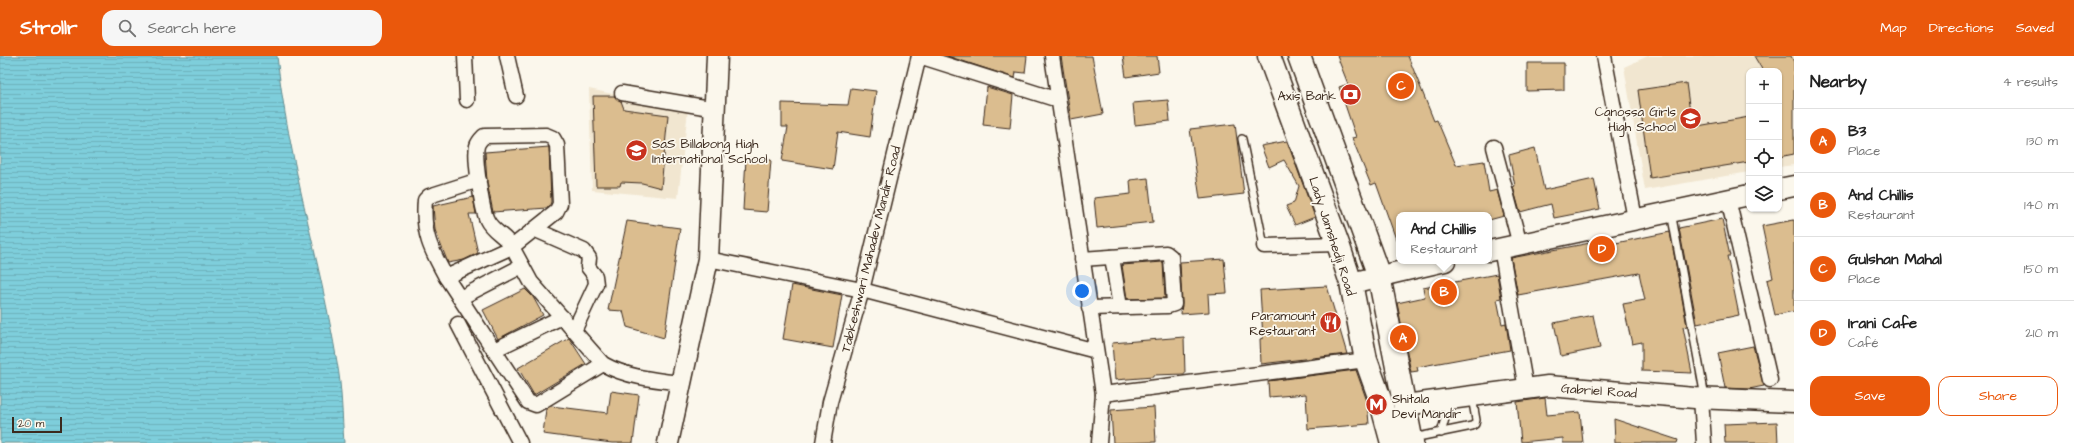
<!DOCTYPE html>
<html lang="en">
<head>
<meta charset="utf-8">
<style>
  body { margin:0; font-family:"Architects Daughter",sans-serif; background:#f6f6f6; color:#222 }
  .controls { position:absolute; right:12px; top:12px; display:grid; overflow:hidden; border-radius:8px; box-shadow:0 1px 3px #0004 }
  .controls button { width:36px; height:36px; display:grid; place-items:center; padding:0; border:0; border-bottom:1px solid #e0e0e0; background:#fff; color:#222; font:20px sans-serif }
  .scale { position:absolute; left:12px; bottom:10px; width:50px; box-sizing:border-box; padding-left:4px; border:2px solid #3b2a1e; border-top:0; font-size:11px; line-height:14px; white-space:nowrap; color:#3b2a1e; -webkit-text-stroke:3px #fbf7ec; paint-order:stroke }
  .you { position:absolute; left:1082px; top:235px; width:14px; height:14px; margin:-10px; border:3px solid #fff; border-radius:50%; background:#1a73e8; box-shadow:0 0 0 6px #1a73e833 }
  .badge { display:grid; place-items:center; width:26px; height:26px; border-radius:50%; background:#ea580c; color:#fff; font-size:13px; font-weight:700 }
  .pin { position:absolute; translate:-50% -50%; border:2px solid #fff; box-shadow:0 1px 4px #0006 }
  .popup { position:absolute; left:1396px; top:156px; width:96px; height:52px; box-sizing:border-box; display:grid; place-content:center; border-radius:8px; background:#fff; filter:drop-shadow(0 1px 3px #0005); font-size:13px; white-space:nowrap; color:#767676 }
  .popup b { font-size:15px; color:#222 }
  .popup::after { content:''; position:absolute; left:50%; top:100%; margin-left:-8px; border:8px solid transparent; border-top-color:#fff }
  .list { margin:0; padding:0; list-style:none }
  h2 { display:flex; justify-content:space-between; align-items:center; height:52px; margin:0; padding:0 16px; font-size:17px }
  h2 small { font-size:13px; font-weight:400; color:#767676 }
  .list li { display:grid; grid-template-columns:26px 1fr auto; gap:12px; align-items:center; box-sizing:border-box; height:64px; padding:0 16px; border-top:1px solid #e0e0e0 }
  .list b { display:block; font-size:15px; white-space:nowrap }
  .list p { margin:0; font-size:13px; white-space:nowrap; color:#767676 }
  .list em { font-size:13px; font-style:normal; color:#767676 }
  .actions { display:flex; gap:8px; padding:12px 16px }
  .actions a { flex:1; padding:9px 0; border:1px solid #ea580c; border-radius:12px; text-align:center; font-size:14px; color:#ea580c }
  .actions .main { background:#ea580c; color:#fff }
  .icon { flex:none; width:22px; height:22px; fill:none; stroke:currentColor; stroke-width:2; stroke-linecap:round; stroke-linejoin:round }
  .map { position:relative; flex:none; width:1794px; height:387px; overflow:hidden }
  header { display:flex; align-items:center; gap:24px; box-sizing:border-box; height:56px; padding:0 20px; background:#ea580c; color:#fff }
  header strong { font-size:19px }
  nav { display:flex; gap:22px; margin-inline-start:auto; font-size:14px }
  .search { width:280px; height:36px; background:#f6f6f6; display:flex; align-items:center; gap:10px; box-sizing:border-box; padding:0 14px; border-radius:12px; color:#767676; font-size:15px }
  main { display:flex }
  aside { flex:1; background:#fff }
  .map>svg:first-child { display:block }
</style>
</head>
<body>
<header>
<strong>Strollr</strong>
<div class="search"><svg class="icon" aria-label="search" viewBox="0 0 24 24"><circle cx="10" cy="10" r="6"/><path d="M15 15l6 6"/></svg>Search here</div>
<nav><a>Map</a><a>Directions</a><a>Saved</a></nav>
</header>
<main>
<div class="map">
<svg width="1794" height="387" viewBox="0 0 1794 387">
  <defs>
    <pattern id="water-rules" width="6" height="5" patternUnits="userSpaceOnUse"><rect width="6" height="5" fill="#7ecedb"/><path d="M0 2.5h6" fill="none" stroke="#6eb1bc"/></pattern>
  </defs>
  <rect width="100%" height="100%" fill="#fbf7ec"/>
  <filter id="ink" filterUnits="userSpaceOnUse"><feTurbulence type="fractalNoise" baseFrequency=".025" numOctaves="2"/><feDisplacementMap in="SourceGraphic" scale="8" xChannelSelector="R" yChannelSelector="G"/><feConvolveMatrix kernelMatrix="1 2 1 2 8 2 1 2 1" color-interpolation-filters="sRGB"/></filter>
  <g filter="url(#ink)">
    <g fill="#f1e6d0">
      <path d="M1648 0H1794V109L1779 111V15H1749V116L1645 134 1624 11Z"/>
      <path d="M589 33 688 54 678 142 592 134Z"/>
    </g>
    <path fill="url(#water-rules)" stroke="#638c8f" d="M0 0H277C288 103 320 203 337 306 342 332 342 360 344 387H0Z"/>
    <g fill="#dbbd8f" stroke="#3b2a1e">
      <path d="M947 0H1027L1025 17 1016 16 1015 22Z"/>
      <path d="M1061 0H1092L1103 58 1071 64Z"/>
      <path d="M1123 0H1157L1159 16 1126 21Z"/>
      <path d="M1337 0H1408L1434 65 1437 64 1456 109 1484 105 1489 136 1497 134 1504 160 1489 164V159H1399V186H1397L1376 127 1371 129 1352 82 1356 81 1339 31 1348 28Z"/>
      <path d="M1754 0H1791L1794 6V98L1779 101V15H1763Z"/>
      <path d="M1527 7H1564V34L1527 35Z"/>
      <path d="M1686 27 1692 71 1749 61V106L1650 122 1638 34Z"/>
      <path d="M987 31 1013 39 1010 72 983 69Z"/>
      <path d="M851 32 876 35 870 81 838 76 833 113 782 105 788 71H782V47L848 49Z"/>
      <path d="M593 40H614L621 45 624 53 668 59 661 132 642 127 621 126 620 130H596Z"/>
      <path d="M1168 44 1170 65 1135 69 1133 47Z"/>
      <path d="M1235 68 1244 138 1200 143 1190 73Z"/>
      <path d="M1287 85 1315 161 1295 169 1286 150 1294 147 1299 130 1284 104 1269 111 1261 90Z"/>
      <path d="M549 91 551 146 549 151 547 152 493 156 487 126 485 96Z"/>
      <path d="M1535 92 1544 134 1594 123 1600 153 1554 162 1551 148 1520 156 1513 131 1515 130 1509 99Z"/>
      <path d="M746 102 771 104 767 156 743 154Z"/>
      <path d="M1148 122 1153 166 1097 172 1094 142 1131 138 1130 124Z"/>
      <path d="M473 141 476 158H469L478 197 464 204 448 207 435 174 433 150Z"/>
      <path d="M1722 163 1730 200H1727L1739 259 1697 268 1679 172Z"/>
      <path d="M1794 164V255L1775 259 1767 224 1773 222 1762 170Z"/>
      <path d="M627 165 680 172 664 282 627 271 623 255 608 254Z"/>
      <path d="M1670 176 1687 270 1683 271 1692 317 1642 315V286L1632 288 1623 248 1645 244 1639 217 1518 239 1511 202 1611 183V188Z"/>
      <path d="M1224 203 1227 237 1208 238 1209 256 1181 258 1182 247 1180 206Z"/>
      <path d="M1163 206 1165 242 1127 243 1122 209Z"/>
      <path d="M1497 218 1501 242 1497 243 1502 268 1506 267 1510 294 1417 311 1418 315 1411 316 1397 247 1425 241 1423 232Z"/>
      <path d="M792 229 842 239 833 292 783 283Z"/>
      <path d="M1327 230 1347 298 1261 308 1260 283 1263 282 1260 234Z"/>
      <path d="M525 233 533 241 543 259 498 283 483 254Z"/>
      <path d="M1593 259 1600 292 1561 300 1554 267Z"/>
      <path d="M1184 281 1185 318 1153 319V321L1115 324 1112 287Z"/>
      <path d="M569 282 586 308 534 339 518 312Z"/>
      <path d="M1753 290 1764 330 1749 333 1725 332 1718 297Z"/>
      <path d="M1356 314 1367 345 1369 368 1308 373 1306 338 1269 341 1268 325Z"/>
      <path d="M611 335 639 339 633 387H612L543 378 546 353 551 350 608 357Z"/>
      <path d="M1545 342 1547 359 1580 356 1583 387H1563V382L1521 386 1517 346Z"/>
      <path d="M1154 351 1156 386 1113 387 1111 354Z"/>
      <path d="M1614 363 1678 384 1677 387H1615Z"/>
      <path d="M1777 366 1778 387H1725L1724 368Z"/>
    </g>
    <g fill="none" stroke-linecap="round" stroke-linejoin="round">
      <defs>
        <g id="lane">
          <path d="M1242 83 1264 190"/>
          <path d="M1671 156 1705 341"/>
          <path d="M1441 377 1450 345"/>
          <path d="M1413 382 1472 370 1475 368 1476 364 1472 341"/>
        </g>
        <g id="street">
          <path d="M465 0 467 44"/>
          <path d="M507 0 516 40"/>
          <path d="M919 0 1058 44"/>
          <path d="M1052 0 1103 338 1099 387"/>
          <path d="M1604 0 1635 163"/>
          <path d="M622 37 716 53"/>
          <path d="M1494 91 1520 189"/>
          <path d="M479 124 429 140 425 144C422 177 431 194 446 221L512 191 556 156 560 148 557 89 553 82 546 79 484 80C481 83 478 86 477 90 474 101 482 154 487 164 492 175 506 180 512 191L531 226 603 308C626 321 655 324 681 327"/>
          <path d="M1728 143 1770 324"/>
          <path d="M536 174 584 195 589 202 588 211 595 220 596 228 574 275"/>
          <path d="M1264 190 1338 188"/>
          <path d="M1501 192 1526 333"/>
          <path d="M1112 201 1120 251"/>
          <path d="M708 203 862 234 1096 295"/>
          <path d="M1082 203 1166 197 1171 201 1174 248 1168 250 1089 252"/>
          <path d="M446 221 528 346 536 349 603 308"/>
          <path d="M460 242 522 210"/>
          <path d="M458 268 520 387"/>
          <path d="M494 294 562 261"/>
          <path d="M1103 338 1366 304"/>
          <path d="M1701 342 1704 387"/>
          <path d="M823 387 830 346 862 234 919 0"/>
        </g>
        <g id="secondary">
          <path d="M1779 133 1794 130"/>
          <path d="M1489 195 1749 139"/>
          <path d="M1351 227 1445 205"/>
          <path d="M1405 349 1548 330 1695 342 1794 346"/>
          <path d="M668 387 708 203 717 0"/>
        </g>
        <g id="primary">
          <path d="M1269 0 1338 188 1351 227 1366 304 1380 343 1392 387"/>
          <path d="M1299 0 1379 220 1412 387"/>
        </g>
      </defs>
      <use href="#lane" stroke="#3b2a1e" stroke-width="10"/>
      <use href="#street" stroke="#3b2a1e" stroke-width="17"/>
      <use href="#secondary" stroke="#3b2a1e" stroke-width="23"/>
      <use href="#primary" stroke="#3b2a1e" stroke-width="25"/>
      <use href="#lane" stroke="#fbf7ec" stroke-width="7"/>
      <use href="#street" stroke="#fbf7ec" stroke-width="14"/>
      <use href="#secondary" stroke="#fbf7ec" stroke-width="20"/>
      <use href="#primary" stroke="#fbf7ec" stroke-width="22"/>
    </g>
  </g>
  <defs>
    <symbol id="bank-disc" viewBox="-11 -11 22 22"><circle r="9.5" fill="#c8321e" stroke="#fbf7ec"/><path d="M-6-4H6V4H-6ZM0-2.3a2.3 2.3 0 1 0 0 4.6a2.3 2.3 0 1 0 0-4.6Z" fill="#fff"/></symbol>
    <symbol id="school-disc" viewBox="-11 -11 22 22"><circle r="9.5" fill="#c8321e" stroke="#fbf7ec"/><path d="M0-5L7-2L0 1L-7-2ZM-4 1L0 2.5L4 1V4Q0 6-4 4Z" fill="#fff"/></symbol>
    <symbol id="restaurant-disc" viewBox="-11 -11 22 22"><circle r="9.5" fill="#c8321e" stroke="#fbf7ec"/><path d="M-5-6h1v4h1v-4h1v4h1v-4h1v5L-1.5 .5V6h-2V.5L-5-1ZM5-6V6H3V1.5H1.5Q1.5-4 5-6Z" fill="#fff"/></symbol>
    <symbol id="metro-disc" viewBox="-11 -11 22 22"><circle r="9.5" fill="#c8321e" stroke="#fbf7ec"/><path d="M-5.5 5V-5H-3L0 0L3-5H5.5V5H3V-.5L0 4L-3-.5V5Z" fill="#fff"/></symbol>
  </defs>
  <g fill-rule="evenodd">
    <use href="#bank-disc" x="1338" y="26" width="25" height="25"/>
    <use href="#school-disc" x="1678" y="50" width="25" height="25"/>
    <use href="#school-disc" x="624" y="82" width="25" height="25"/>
    <use href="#restaurant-disc" x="1318" y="254" width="25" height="25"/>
    <use href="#metro-disc" x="1364" y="336" width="25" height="25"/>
  </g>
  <g text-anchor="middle" stroke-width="3.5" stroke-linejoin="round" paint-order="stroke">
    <g font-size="13" fill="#3b2a1e" stroke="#fbf7ec" text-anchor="end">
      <text x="1336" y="44">Axis Bank</text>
      <text x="1676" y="60">Canossa Girls<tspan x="1676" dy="15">High School</tspan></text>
      <text x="652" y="92" text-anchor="start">SaS Billabong High<tspan x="652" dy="15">International School</tspan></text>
      <text x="1316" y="264">Paramount<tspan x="1316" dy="15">Restaurant</tspan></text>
      <text x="1392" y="347" text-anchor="start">Shitala<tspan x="1392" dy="15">Devi Mandir</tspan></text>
    </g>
    <g font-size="13" fill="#3b2a1e" stroke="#fbf7ec">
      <text transform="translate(1333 180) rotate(72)" y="5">Lady Jamshedji Road</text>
      <text transform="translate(870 193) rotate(-76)" y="5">Tabkeshwari Mahadev Mandir Road</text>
      <text transform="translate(1599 334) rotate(4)" y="5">Gabriel Road</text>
    </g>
  </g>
</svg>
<div class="controls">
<button>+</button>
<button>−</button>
<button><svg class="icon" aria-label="locate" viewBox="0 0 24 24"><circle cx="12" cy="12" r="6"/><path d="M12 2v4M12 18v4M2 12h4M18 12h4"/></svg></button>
<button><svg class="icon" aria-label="layers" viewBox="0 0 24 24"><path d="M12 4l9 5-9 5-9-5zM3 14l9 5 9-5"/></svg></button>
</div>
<div class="scale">20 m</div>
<div class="you"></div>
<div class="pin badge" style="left:1403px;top:282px">A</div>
<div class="pin badge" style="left:1444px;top:236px">B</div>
<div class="popup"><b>And Chillis</b>Restaurant</div>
<div class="pin badge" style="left:1401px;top:30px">C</div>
<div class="pin badge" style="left:1602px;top:193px">D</div>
</div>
<aside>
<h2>Nearby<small>4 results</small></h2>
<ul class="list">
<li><span class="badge">A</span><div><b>B3</b><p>Place</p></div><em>130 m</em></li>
<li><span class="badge">B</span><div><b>And Chillis</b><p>Restaurant</p></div><em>140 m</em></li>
<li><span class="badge">C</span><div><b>Gulshan Mahal</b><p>Place</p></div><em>150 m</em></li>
<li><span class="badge">D</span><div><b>Irani Cafe</b><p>Café</p></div><em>210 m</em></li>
</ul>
<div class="actions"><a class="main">Save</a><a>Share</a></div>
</aside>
</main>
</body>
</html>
